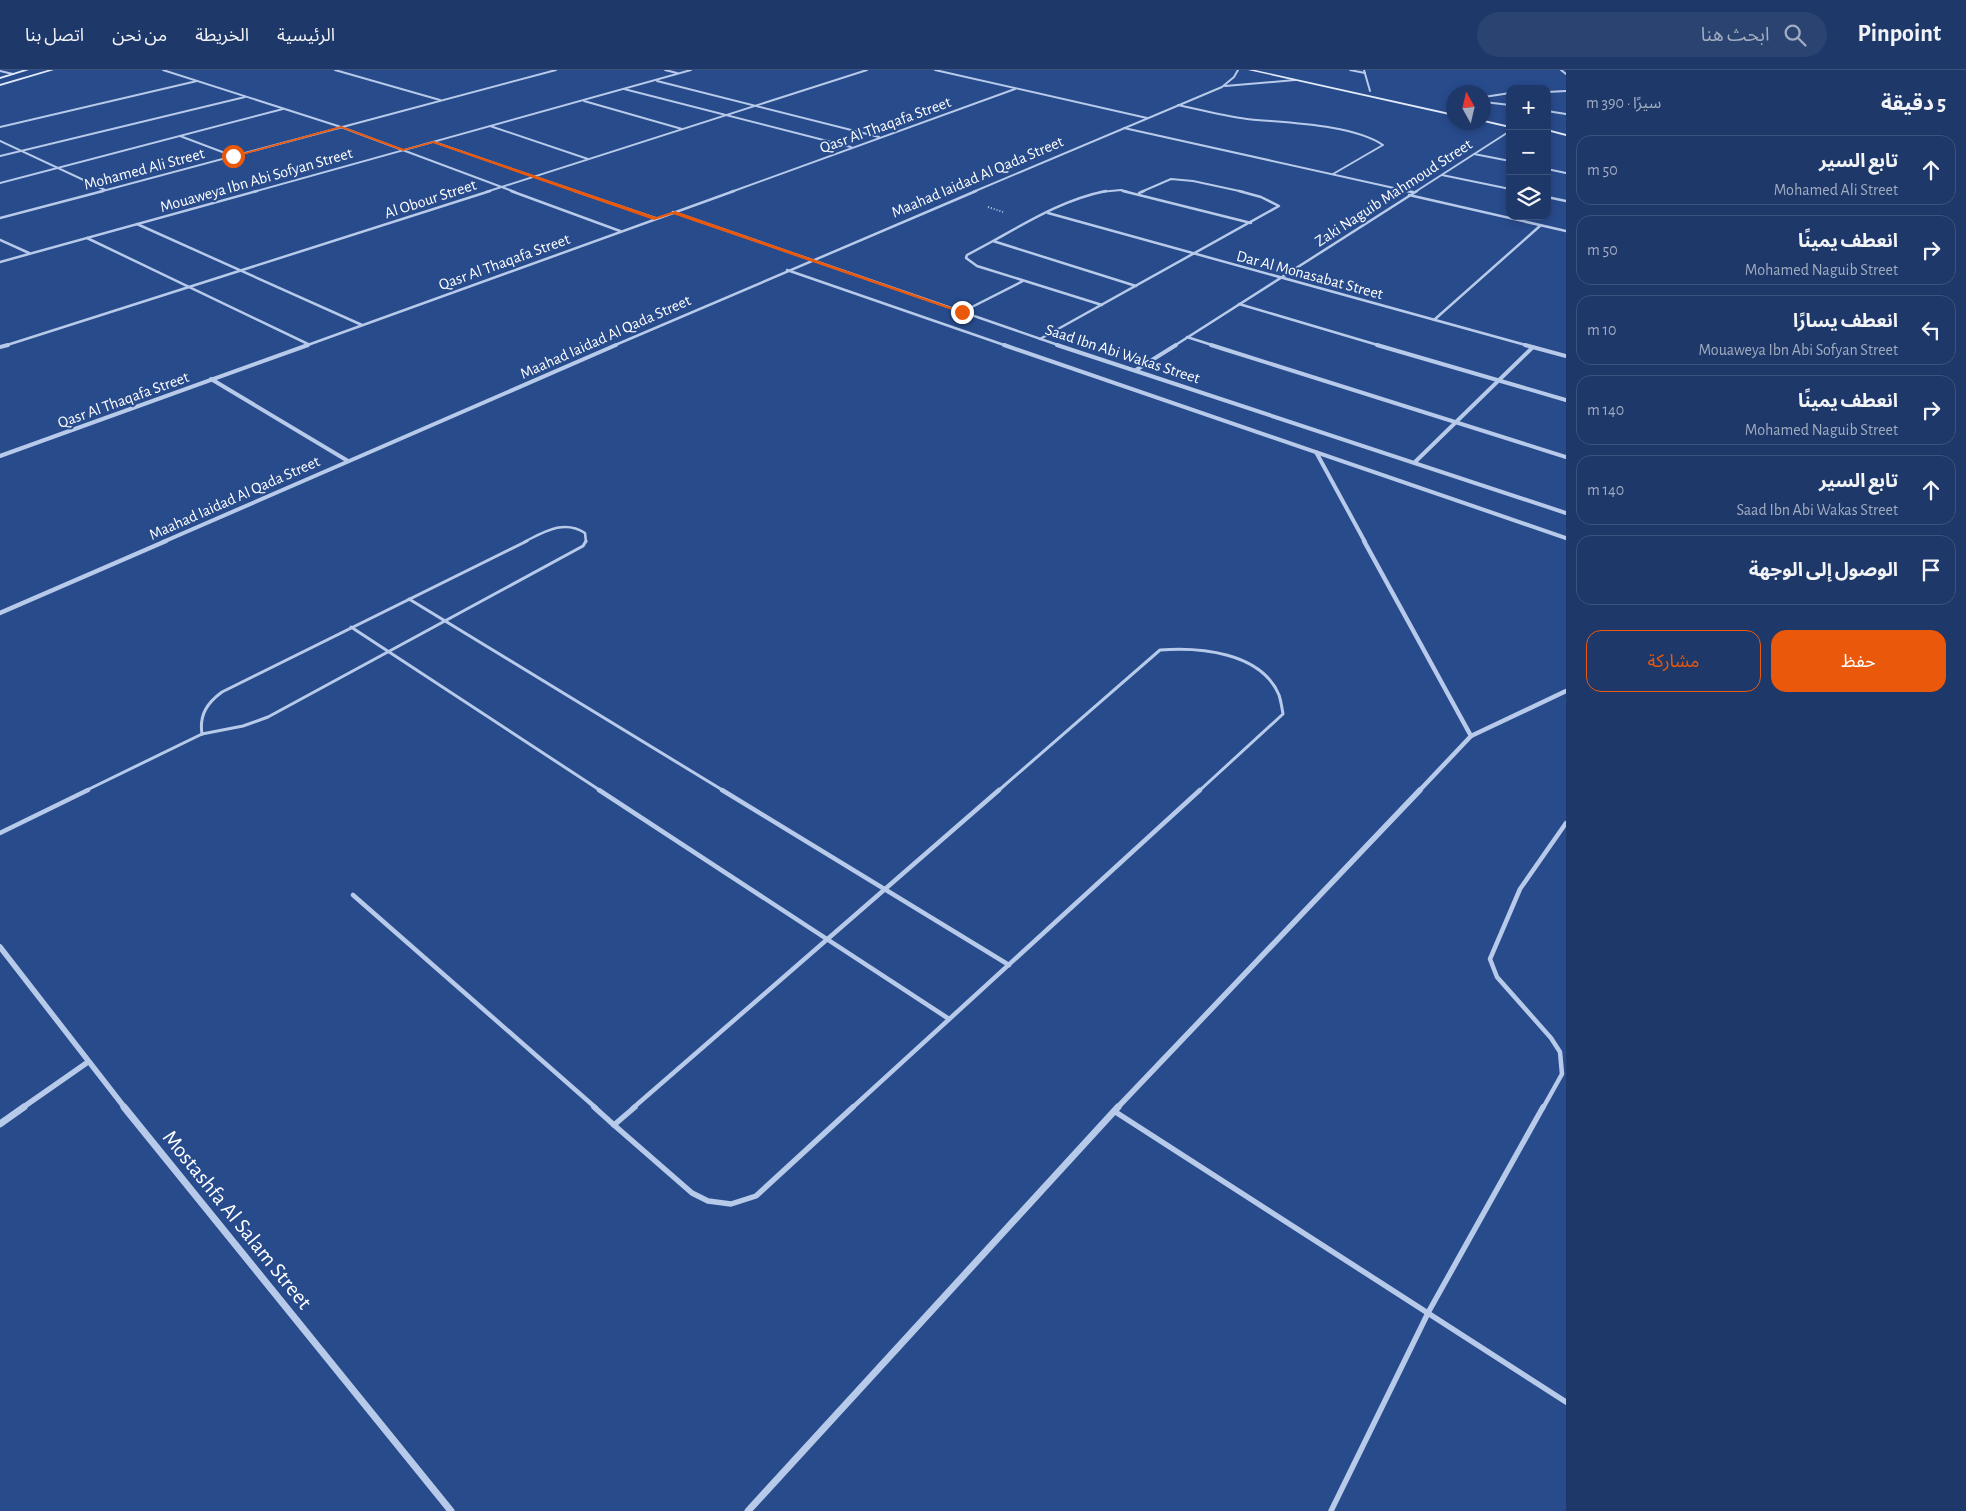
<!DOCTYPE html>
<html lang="ar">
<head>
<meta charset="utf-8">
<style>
  body { margin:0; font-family:"Alegreya Sans","Noto Sans Arabic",sans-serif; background:#2b4371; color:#f1f3f6; direction:rtl }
  .controls { position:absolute; right:15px; top:15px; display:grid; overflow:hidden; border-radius:10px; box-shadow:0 2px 8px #0003 }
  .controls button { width:45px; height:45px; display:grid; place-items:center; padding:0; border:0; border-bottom:1px solid #3c527d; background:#1e3869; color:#f1f3f6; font:25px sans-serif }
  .compass { position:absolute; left:1446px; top:15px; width:45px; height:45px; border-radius:50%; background:#1e3869; box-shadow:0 2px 8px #0003; rotate:352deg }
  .stop { position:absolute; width:15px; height:15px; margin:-11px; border:4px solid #ea580c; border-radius:50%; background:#fff }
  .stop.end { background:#ea580c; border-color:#fff; box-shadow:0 1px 5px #0008 }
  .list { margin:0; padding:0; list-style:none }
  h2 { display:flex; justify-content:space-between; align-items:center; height:65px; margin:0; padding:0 20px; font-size:21px }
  h2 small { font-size:16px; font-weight:400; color:#a1acc0 }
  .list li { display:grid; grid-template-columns:32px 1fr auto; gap:15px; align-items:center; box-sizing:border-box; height:70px; margin:0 10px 10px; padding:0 10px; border:1px solid #3c527d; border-radius:15px }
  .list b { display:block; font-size:19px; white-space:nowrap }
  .list p { margin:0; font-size:16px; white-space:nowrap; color:#a1acc0 }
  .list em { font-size:16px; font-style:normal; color:#a1acc0 }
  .actions { display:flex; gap:10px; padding:15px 20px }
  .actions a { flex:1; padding:11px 0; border:1px solid #ea580c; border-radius:15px; text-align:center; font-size:18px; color:#ea580c }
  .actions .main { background:#ea580c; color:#fff }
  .icon { flex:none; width:28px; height:28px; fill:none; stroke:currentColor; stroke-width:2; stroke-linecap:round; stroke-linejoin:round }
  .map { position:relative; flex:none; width:1566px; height:1441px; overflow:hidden; direction:ltr }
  header { display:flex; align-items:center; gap:30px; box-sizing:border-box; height:70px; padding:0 25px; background:#1e3869; border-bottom:1px solid #3c527d }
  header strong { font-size:24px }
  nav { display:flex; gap:28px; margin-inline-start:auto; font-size:18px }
  .search { width:350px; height:45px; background:#2b4371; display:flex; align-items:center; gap:12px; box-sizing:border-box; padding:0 18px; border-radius:28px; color:#a1acc0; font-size:19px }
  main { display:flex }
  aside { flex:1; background:#1e3869 }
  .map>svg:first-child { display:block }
</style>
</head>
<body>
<header>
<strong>Pinpoint</strong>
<div class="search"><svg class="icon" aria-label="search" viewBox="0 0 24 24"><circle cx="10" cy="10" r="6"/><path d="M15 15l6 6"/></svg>ابحث هنا</div>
<nav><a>الرئيسية</a><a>الخريطة</a><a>من نحن</a><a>اتصل بنا</a></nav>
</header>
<main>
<aside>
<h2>5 دقيقة<small>سيرًا · 390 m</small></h2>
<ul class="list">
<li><svg class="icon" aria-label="ahead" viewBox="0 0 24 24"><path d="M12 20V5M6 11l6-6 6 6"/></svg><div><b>تابع السير</b><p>Mohamed Ali Street</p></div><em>50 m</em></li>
<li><svg class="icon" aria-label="right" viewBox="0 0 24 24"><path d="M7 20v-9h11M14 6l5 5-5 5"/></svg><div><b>انعطف يمينًا</b><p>Mohamed Naguib Street</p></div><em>50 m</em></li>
<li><svg class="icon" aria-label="left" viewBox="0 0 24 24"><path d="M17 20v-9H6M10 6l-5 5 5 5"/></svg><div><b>انعطف يسارًا</b><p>Mouaweya Ibn Abi Sofyan Street</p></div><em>10 m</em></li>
<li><svg class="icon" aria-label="right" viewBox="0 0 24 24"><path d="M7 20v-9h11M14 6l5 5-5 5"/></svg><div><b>انعطف يمينًا</b><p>Mohamed Naguib Street</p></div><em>140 m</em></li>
<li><svg class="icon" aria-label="ahead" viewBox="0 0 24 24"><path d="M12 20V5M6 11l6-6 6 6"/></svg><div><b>تابع السير</b><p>Saad Ibn Abi Wakas Street</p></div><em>140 m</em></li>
<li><svg class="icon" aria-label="arrive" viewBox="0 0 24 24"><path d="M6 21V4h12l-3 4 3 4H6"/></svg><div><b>الوصول إلى الوجهة</b></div></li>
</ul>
<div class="actions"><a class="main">حفظ</a><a>مشاركة</a></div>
</aside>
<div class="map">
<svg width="1566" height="1441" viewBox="0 0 1566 1441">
  <rect width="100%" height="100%" fill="#284b8c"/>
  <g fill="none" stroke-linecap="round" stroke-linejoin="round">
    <path stroke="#b7caea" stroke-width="2" stroke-dasharray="1 2" stroke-linecap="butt" d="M988 137 1003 142"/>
    <path stroke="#b7caea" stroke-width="2" d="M1561 0 1566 4"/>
    <path stroke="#b7caea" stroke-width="2.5" d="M524 472C544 462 564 449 585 463L586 472"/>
    <g stroke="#b7caea" stroke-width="3">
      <path d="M409 529 724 721"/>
      <path d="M351 557 601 721"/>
      <path d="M202 664C199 645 207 633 222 622L527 471"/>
      <path d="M202 664 243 656 268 647 583 476 586 471"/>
      <path d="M85 721 202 664"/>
      <path d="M998 721 1160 580C1199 577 1261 582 1279 625 1281 631 1282 638 1283 644L1199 721"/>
    </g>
    <g stroke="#b7caea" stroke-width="4.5">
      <path d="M599 720 949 949"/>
      <path d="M722 720 1009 895"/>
      <path d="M0 763 88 720"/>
      <path d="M353 825 596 1038"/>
      <path d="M633 1038 999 720"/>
      <path d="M852 1038 1200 720"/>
      <path d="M1543 1038 1562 1004 1560 982 1551 968 1497 907 1490 889 1520 819 1566 753"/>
    </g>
    <g stroke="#b7caea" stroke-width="5.5">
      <path d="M594 1037 614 1055"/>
      <path d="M1114 1041 1566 1332"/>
      <path d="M614 1055 692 1123 708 1131 731 1134 756 1126 853 1037"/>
      <path d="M614 1055 635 1037"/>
      <path d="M1331 1441 1429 1241 1543 1037"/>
    </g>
    <g stroke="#b7caea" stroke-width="2">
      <path d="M163 0 341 57 515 122"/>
      <path d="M335 0 440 30"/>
      <path d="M665 0 677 3"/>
      <path d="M935 0 1147 48"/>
      <path d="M1350 0 1365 3"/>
      <path d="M1364 0 1370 21"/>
      <path d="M0 1 13 4"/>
      <path d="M657 11 879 67"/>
      <path d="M1225 16 1295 10"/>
      <path d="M624 19 851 77"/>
      <path d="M1547 22 1566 21"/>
      <path d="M1484 27 1510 23"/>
      <path d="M584 31 682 59"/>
      <path d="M1484 32 1510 35"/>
      <path d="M1178 35C1201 40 1223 46 1247 49 1285 53 1352 54 1383 75L1333 104"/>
      <path d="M1547 41 1566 44"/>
      <path d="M490 56 588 89"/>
      <path d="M0 57 197 11"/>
      <path d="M1124 58 1412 122"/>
      <path d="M180 66 233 86"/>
      <path d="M0 71 105 120"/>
      <path d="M434 72 579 122"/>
      <path d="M1474 84 1510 91"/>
      <path d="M0 86 245 27"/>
      <path d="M1547 99 1566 103"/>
      <path d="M1442 105 1510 119"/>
      <path d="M0 113 283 39"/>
      <path d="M99 122 556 0"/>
      <path d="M253 122 691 0"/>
      <path d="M486 122 867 0"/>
      <path d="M731 122 1015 19"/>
      <path d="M973 122 1222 17 1234 7 1238 0"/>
      <path d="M1100 122 1121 120 1128 122"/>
      <path d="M1141 122 1171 109 1193 111 1244 122"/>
      <path d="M1415 122 1510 61"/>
    </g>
    <g stroke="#b7caea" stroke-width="2.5">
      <path d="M511 121 620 161"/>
      <path d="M575 121 655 148"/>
      <path d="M1106 121C1065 129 1029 151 993 171L1136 216"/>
      <path d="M1123 121 1251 153"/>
      <path d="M1406 121 1413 122"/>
      <path d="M1139 123 1144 121"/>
      <path d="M1409 125 1566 161"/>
      <path d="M1547 127 1566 131"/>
      <path d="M673 142 1061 276"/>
      <path d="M1048 143 1529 276"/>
      <path d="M0 148 103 121"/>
      <path d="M137 154 362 255"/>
      <path d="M87 168 308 274"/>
      <path d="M0 170 29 183"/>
      <path d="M993 171 967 185 966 188 977 196 1102 235"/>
      <path d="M0 192 257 121"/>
      <path d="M787 200 1007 276"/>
      <path d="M1239 234 1381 276"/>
      <path d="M962 242 1023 211"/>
      <path d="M1434 250 1541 155"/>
      <path d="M1187 267 1215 276"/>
      <path d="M1040 269 1279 136 1261 127 1239 121"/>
      <path d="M4 276 490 121"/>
      <path d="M305 276 734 121"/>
      <path d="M613 276 976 121"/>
      <path d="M1174 276 1417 121"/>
    </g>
    <g stroke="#b7caea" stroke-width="4">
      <path d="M1004 275 1566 468"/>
      <path d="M1057 275 1566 443"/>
      <path d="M1211 275 1566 387"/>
      <path d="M1377 275 1566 330"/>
      <path d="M1525 275 1566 286"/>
      <path d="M0 277 8 275"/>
      <path d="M1136 300 1176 275"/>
      <path d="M211 309 348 391"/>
      <path d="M1316 382 1365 472"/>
      <path d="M0 386 308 275"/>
      <path d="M1415 392 1533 277"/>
      <path d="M163 472 616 275"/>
    </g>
    <g stroke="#b7caea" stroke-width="4.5">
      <path d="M1364 471 1471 666"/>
      <path d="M0 543 166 471"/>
      <path d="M1419 721 1471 666 1566 621"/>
    </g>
    <g stroke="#b7caea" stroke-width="5.5">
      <path d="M0 877 125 1038"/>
      <path d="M22 1038 88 992"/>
      <path d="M1117 1038 1420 720"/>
    </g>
    <g stroke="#b7caea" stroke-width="7">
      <path d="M124 1037 451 1441"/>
      <path d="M0 1054 24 1037"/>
      <path d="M748 1441 1118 1037"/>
    </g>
    <g fill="#e1eaf9" fill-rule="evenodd">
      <path d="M23 0H29L0 9V7Z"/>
      <path d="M48 0H54L0 16V14Z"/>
      <path d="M1248 0H1255L1454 44V46Z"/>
      <path d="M1484 50 1510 56V58L1484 52Z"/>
      <path d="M1547 59 1566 64V66L1547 61Z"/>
    </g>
  </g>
  <path fill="#ea580c" d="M341 56 404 79 434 71 656 147 675 141 965 242 961 243 673 144 654 150 433 73 403 81 341 58 235 87 232 86Z"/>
  <g text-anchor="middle" stroke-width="4" stroke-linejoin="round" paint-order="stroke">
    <g font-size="16" fill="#fff" stroke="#284b8c">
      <text transform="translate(885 54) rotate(-20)" y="6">Qasr Al Thaqafa Street</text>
      <text transform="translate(144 98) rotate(-15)" y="6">Mohamed Ali Street</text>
      <text transform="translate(977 106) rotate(-23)" y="6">Maahad Iaidad Al Qada Street</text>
      <text transform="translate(256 109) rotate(-16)" y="6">Mouaweya Ibn Abi Sofyan Street</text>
      <text transform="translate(1393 122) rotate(-33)" y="6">Zaki Naguib Mahmoud Street</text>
      <text transform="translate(430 128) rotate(-18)" y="6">Al Obour Street</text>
      <text transform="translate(504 191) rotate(-20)" y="6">Qasr Al Thaqafa Street</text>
      <text transform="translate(1310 204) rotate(15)" y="6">Dar Al Monasabat Street</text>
      <text transform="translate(605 266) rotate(-24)" y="6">Maahad Iaidad Al Qada Street</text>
      <text transform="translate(1123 283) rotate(18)" y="6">Saad Ibn Abi Wakas Street</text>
      <text transform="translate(123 329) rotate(-20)" y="6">Qasr Al Thaqafa Street</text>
      <text transform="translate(234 427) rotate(-24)" y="6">Maahad Iaidad Al Qada Street</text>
    </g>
    <g font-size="22" fill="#fff" stroke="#284b8c">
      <text transform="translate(238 1149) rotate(51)" y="8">Mostashfa Al Salam Street</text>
    </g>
  </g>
</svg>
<div class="controls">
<button>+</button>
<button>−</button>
<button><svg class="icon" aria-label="layers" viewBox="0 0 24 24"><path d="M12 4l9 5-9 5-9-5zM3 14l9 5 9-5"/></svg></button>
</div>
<svg class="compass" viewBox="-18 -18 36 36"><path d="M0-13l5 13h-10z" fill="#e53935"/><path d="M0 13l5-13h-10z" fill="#a1acc0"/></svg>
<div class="stop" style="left:233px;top:86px"></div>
<div class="stop end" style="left:962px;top:242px"></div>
</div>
</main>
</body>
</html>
